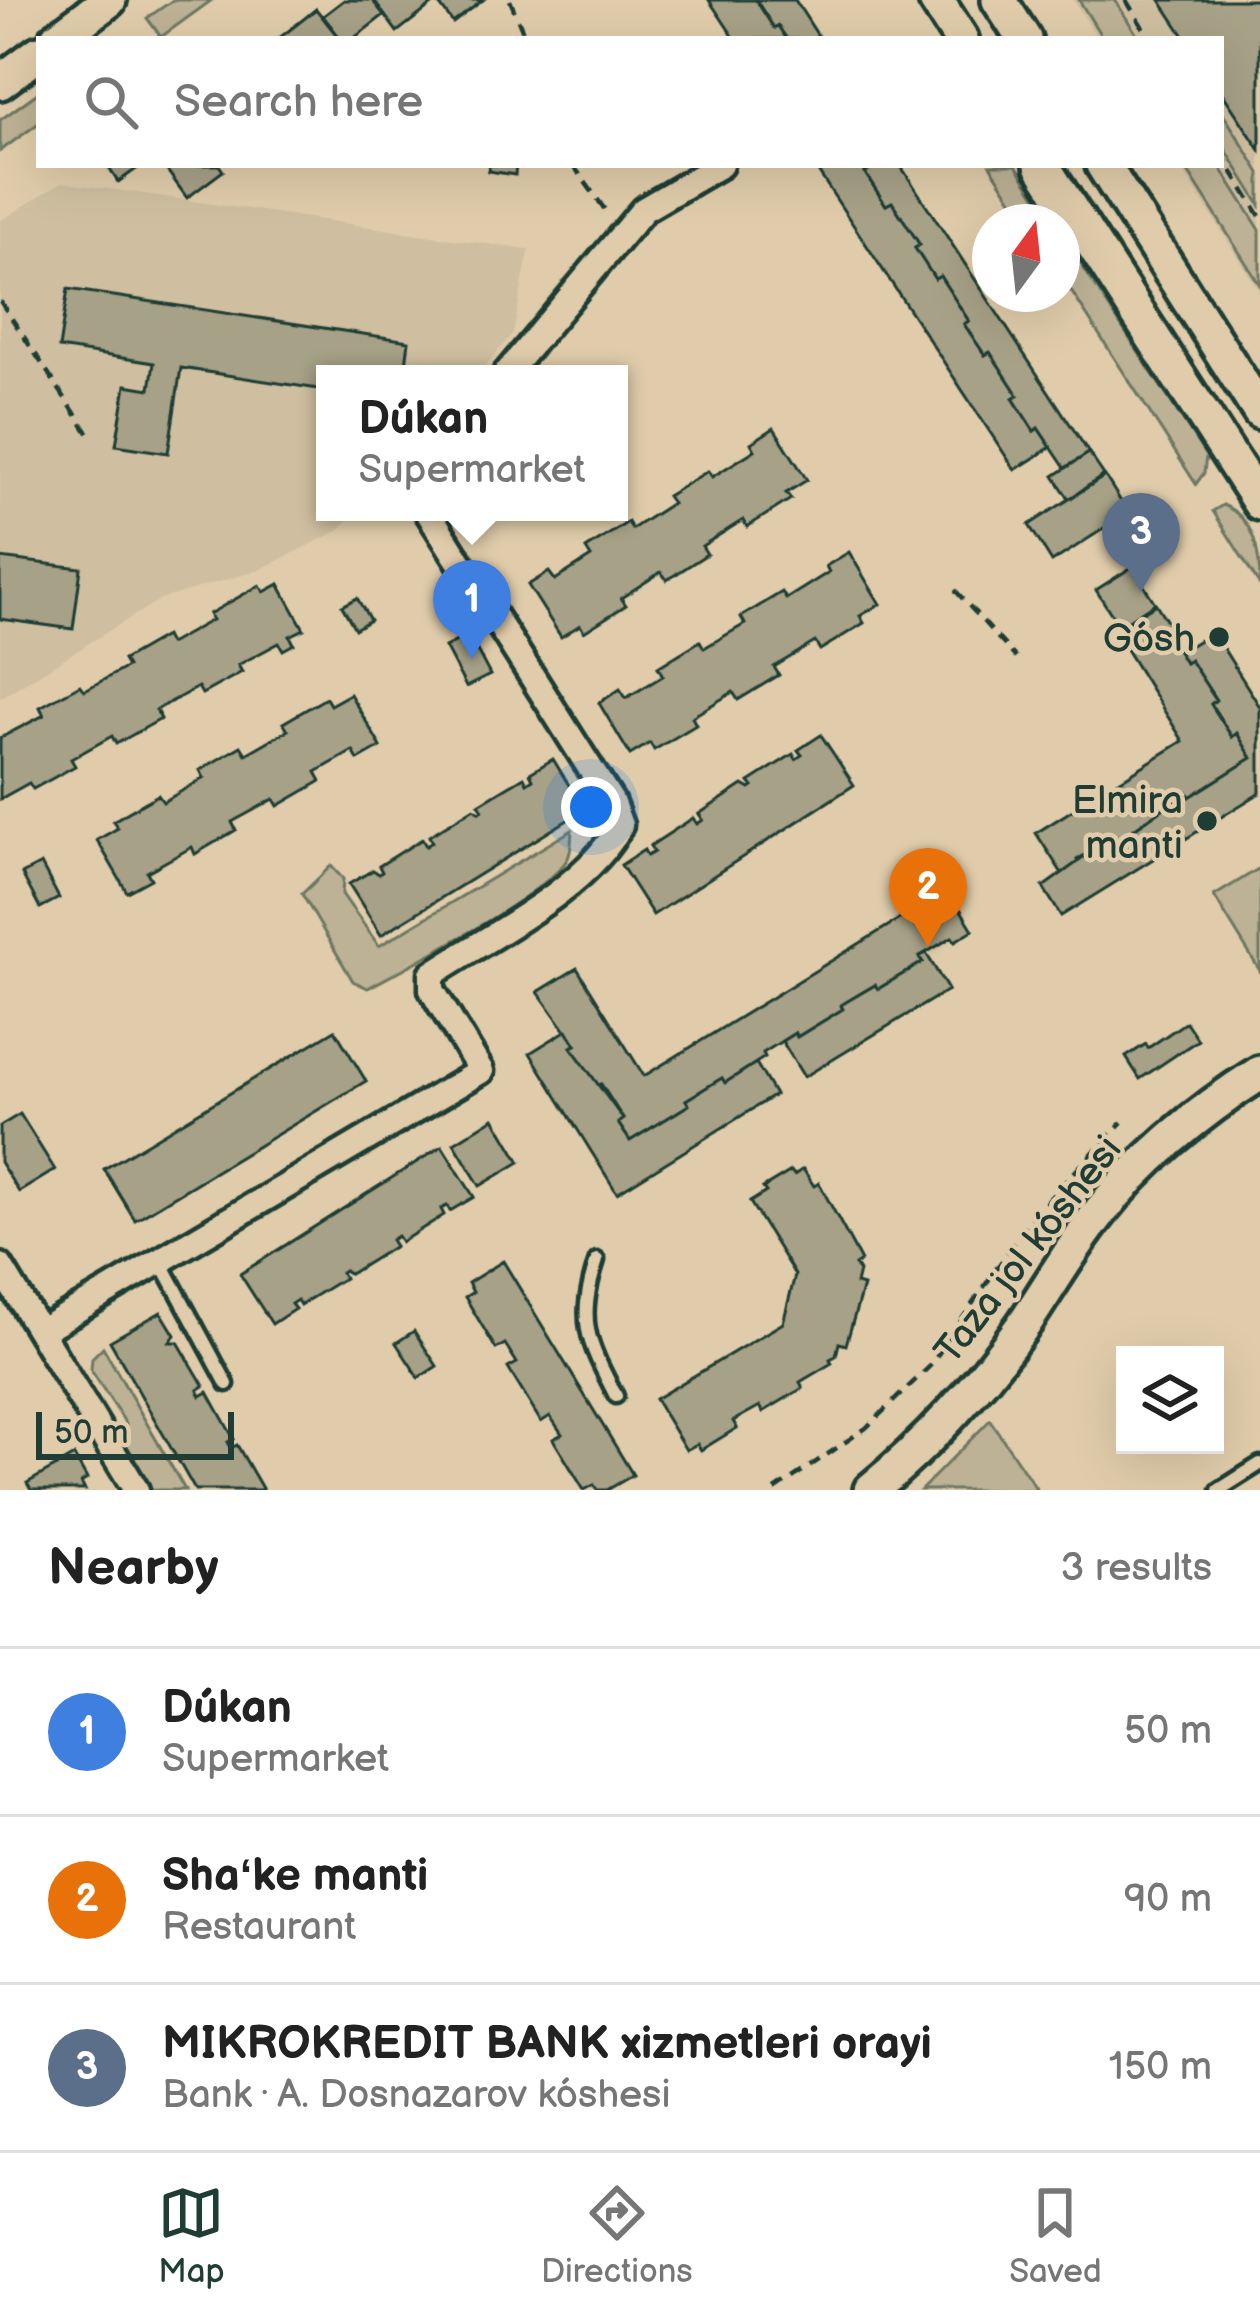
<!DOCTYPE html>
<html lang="en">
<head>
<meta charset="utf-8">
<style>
  body { margin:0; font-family:"Balsamiq Sans",sans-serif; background:#f2f2f2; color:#222 }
  .controls { position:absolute; right:36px; bottom:36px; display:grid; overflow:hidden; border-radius:0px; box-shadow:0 12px 48px #0002 }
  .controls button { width:108px; height:108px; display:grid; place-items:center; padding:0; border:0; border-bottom:3px solid #e0e0e0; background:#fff; color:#222; font:60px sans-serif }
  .compass { position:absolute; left:972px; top:204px; width:108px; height:108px; border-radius:50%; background:#fff; box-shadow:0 12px 48px #0002; rotate:15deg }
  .scale { position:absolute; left:36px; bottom:30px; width:198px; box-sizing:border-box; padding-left:12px; border:6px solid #1f3d34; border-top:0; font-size:33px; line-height:42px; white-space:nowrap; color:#1f3d34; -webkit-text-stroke:9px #e0ccaa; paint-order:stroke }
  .you { position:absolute; left:591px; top:807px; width:42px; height:42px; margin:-30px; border:9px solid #fff; border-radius:50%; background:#1a73e8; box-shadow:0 0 0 18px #1a73e833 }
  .badge { display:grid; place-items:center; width:78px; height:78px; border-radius:50%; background:#1f3d34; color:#fff; font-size:39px; font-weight:700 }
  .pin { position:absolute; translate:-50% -99px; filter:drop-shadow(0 3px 6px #0008) }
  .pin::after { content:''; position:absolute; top:63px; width:42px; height:36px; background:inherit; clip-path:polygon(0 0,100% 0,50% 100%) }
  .popup { position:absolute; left:316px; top:365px; width:312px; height:156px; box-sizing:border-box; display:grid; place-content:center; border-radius:0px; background:#fff; filter:drop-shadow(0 3px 9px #0005); font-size:39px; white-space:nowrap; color:#767676 }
  .popup b { font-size:45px; color:#222 }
  .popup::after { content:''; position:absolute; left:50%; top:100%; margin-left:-24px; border:24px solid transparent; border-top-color:#fff }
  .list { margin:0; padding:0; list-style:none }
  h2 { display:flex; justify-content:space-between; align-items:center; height:156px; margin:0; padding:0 48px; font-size:51px }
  h2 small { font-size:39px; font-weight:400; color:#767676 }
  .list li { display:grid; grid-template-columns:78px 1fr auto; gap:36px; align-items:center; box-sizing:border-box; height:168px; padding:0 48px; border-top:3px solid #e0e0e0 }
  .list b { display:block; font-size:45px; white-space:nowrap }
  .list p { margin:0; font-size:39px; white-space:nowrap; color:#767676 }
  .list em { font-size:39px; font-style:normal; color:#767676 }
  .icon { flex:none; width:66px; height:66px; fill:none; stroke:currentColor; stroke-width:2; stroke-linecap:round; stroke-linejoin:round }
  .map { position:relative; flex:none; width:1260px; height:1490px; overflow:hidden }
  .search { position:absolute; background:#fff; box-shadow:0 12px 48px #0002; left:36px; right:36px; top:36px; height:132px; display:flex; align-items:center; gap:30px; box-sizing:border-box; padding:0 42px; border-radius:0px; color:#767676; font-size:45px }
  .sheet { height:660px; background:#fff }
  nav { display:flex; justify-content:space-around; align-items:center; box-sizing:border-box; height:168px; border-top:3px solid #e0e0e0; background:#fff; font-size:33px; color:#767676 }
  nav a { display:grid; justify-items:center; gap:6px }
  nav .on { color:#1f3d34 }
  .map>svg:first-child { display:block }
</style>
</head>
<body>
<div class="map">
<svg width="1260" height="1490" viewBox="0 0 1260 1490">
  <rect width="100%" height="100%" fill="#e0ccaa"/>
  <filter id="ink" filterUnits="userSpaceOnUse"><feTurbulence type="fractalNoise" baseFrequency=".00833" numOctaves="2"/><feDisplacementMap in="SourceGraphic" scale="24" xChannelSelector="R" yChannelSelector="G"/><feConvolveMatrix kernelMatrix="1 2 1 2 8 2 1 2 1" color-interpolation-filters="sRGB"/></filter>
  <g filter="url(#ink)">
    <g fill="#cfbfa0">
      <path d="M1073 0H1260V292L1179 165H1221V39H1098Z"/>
      <path d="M62 182 529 250 513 334 478 374H325V512H355L338 531 259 570 161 599 0 698V221Z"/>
    </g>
    <g fill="#bdb295" stroke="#6e7864" stroke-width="3">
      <path d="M173 0H212L161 37 147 18Z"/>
      <path d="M1079 0H1115L1137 35 1130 39H1103Z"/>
      <path d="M39 92V123L0 151V120Z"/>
      <path d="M1221 110 1260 173V205L1221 142Z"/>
      <path d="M990 165H1016L1053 222H1027Z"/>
      <path d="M1184 165H1219L1260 230V285Z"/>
      <path d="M1062 235 1206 456 1204 473 1196 484 1062 277Z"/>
      <path d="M1223 505C1256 519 1260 555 1260 586L1213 511Z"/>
      <path d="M572 830C571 839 572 850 568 858 550 893 408 966 368 988L353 981 302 894 331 866 343 879 342 894 379 946Z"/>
      <path d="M1260 868V971L1214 896Z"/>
      <path d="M103 1347 185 1490H151L122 1441 126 1424 91 1370 92 1358Z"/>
      <path d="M990 1420 1037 1490H921Z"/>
    </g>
    <g fill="#a7a187" stroke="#1f3d34" stroke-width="3">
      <path d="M344 0H372L384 15 353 39H341L323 16Z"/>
      <path d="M378 0H434L436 2 397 32 375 2Z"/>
      <path d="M436 0H483L453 23Z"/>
      <path d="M709 0H756L774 28 778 26 787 39H735Z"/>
      <path d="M756 0H795L820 39H787L778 26 774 28Z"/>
      <path d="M1160 0H1260V150L1221 91V39H1186Z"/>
      <path d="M316 9 339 38 278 39 305 18Z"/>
      <path d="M107 165H142L118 182Z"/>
      <path d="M163 165H219L223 171 187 198Z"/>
      <path d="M489 165H516L515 175 488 171Z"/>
      <path d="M831 165H866L870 170 865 173 886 205 892 202 920 245 915 248 935 279 940 276 969 321 964 324 985 355 990 352 1018 395 1013 398 1034 431 1038 428 1051 447 1015 470 819 173Z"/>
      <path d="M866 165H900L1089 453 1065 468 1038 428 1034 431 1013 398 1018 395 990 352 985 355 964 324 969 321 940 276 935 279 915 248 920 245 892 202 886 205 865 173 870 170Z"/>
      <path d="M68 289 409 341 405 374H325V390L181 368 168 453 116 445 126 385 150 389 154 363 59 348Z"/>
      <path d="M774 428 807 480 786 493 791 499 747 527 743 520 702 546 707 554 667 580 661 572 621 598 626 605 584 632 580 625 561 637 528 585 549 572 555 580 591 557 586 549 628 522 632 529 672 503 667 496 708 471 712 477 755 450 751 443Z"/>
      <path d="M1089 453 1104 475 1069 499 1054 476Z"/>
      <path d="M1105 476 1128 513 1052 562 1029 525Z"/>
      <path d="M849 552 880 604 860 616 864 623 820 650 815 642 774 667 779 675 738 700 733 692 692 717 696 725 654 750 650 743 630 755 599 703 620 689 626 698 663 676 658 667 700 641 704 648 745 624 741 617 782 592 786 599 829 572 826 566Z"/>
      <path d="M0 558 81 568 73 629 0 619Z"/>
      <path d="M1132 567 1155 603 1119 626 1096 590Z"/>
      <path d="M279 584 304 629 290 636 294 644 283 650 279 643 238 665 242 672 202 694 198 687 156 710 161 719 116 744 112 736 71 759 75 766 33 789 29 783 0 799V738L44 715 40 707 80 685 85 690 127 667 123 660 165 636 169 644 212 620 209 614 260 585 264 592Z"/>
      <path d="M357 598 370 620 355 629 342 606Z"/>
      <path d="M1156 604 1171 628 1166 632 1185 663 1190 660 1216 700 1211 704 1232 737 1237 733 1252 758 1190 797 1187 792 1114 843 1111 838 1077 860 1080 864 1063 875 1036 833 1183 741 1114 630Z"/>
      <path d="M1213 632 1260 707V793L1061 916 1043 887 1111 838 1114 843 1187 792 1190 797 1252 758 1237 733 1232 737 1211 704 1216 700 1190 660 1185 663 1179 652Z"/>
      <path d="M469 635 490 675 466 687 445 647Z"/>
      <path d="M350 694 381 747 358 760 353 751 316 772 321 781 278 806 274 799 232 822 236 830 195 854 192 847 147 872 151 879 127 892 97 840 118 828 113 821 158 795 163 802 204 778 200 770 241 746 246 754 288 730 283 723 326 698 330 705Z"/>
      <path d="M821 735 854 785 653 915 621 865 644 850 647 856 654 852 650 846 693 818 697 824 703 820 699 814 743 785 750 789 753 787 749 782 793 754 796 759 802 755 798 750Z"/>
      <path d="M553 759 584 810 381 935 349 884 373 870 379 874 382 872 379 866 422 839 426 846 432 842 429 836 474 808 480 812 483 810 479 804 524 777 527 783 533 779 530 773Z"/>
      <path d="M41 864 59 898 40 908 22 874Z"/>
      <path d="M948 889 973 930 955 941 952 937 919 957 923 962 878 989 875 985 841 1005 843 1009 797 1037 795 1033 782 1041 763 1053 765 1057 725 1083 722 1078 686 1100 689 1105 630 1141 618 1123 623 1119 601 1084 596 1087 571 1047 576 1045 538 992 577 968 644 1076Z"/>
      <path d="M926 953 948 990 804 1077 782 1041 795 1033 797 1037 843 1009 841 1005 875 985 878 989 923 962 919 957Z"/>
      <path d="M1186 1022 1198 1040 1140 1079 1126 1057 1146 1044 1148 1048Z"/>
      <path d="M335 1030 366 1081 135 1220 104 1169Z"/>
      <path d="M567 1030 576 1045 571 1047 623 1119 618 1123 630 1141 689 1105 686 1100 722 1078 725 1083 756 1063 775 1095 617 1193 530 1053Z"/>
      <path d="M20 1114 55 1170 19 1192 0 1162V1126Z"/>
      <path d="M494 1118 520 1162 480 1186 454 1143Z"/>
      <path d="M442 1146 474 1197 450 1211 447 1206 441 1209 444 1215 401 1242 397 1236 391 1240 395 1246 350 1274 344 1270 341 1272 344 1278 300 1305 297 1300 291 1304 295 1309 272 1324 240 1274Z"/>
      <path d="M803 1169 814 1186 819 1183 861 1261 855 1265 859 1272 856 1284 863 1286 846 1345 839 1343 836 1356 830 1359 832 1363 800 1382 803 1388 763 1412 760 1406 733 1421 737 1428 701 1450 697 1444 686 1450 655 1399 783 1323 795 1275 750 1202 766 1192 763 1188 791 1171 794 1175Z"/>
      <path d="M503 1261 633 1475 607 1490H597L594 1485 584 1490 553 1439 562 1434 550 1416 541 1422 508 1368 517 1363 505 1344 496 1349 465 1297 473 1292 468 1283Z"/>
      <path d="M161 1312 175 1335 170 1342H178L204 1386 198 1390 201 1396 208 1392 234 1439 228 1442 231 1448 237 1445 263 1490H195L110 1341Z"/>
      <path d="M414 1331 437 1366 419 1378 396 1343Z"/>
      <path d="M74 1456 87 1479 81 1483 85 1490H31L27 1483Z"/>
    </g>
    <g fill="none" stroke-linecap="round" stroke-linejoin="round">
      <defs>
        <g id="lane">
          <path d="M160 1260 227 1384"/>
          <path d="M597 1260C577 1322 587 1340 616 1396"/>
          <path d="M1219 1490 1260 1464"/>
        </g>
        <g id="street">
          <path d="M506 374 643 210 720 165"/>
          <path d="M0 1266 136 1490"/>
          <path d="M41 1331 481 1071 432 990V974C488 937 591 886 620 825L611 801 428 512"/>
        </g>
        <g id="secondary">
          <path d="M936 0 961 39"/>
          <path d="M999 0 1024 39"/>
          <path d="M57 39 109 0"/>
          <path d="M0 82 39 53"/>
          <path d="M1042 165 1260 503"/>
          <path d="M1103 165 1260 412"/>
          <path d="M871 1490C928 1443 979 1387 1022 1327 1048 1289 1071 1248 1100 1212 1144 1157 1200 1111 1260 1073"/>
        </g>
      </defs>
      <use href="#lane" stroke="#1f3d34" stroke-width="21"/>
      <use href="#street" stroke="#1f3d34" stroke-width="33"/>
      <use href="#secondary" stroke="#1f3d34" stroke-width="42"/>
      <g stroke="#1f3d34" stroke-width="4.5" stroke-dasharray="12 9" stroke-linecap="butt">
        <path d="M510 0 526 39"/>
        <path d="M1126 0 1150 39"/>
        <path d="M1221 153 1260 216"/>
        <path d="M573 165 608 214"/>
        <path d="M0 301 89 434"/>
        <path d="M955 590 1016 658"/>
        <path d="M775 1490 866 1428 930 1366 1031 1218 1122 1122"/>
      </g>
      <use href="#lane" stroke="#e0ccaa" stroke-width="12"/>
      <use href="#street" stroke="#e0ccaa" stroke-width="24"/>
      <use href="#secondary" stroke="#e0ccaa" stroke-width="33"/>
    </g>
  </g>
  <g fill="#1f3d34" stroke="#e0ccaa" stroke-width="4.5">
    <circle cx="1219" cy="637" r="12"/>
    <circle cx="1207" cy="821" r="12"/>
  </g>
  <g text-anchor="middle" stroke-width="9" stroke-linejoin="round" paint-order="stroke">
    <g font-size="39" fill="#1f3d34" stroke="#e0ccaa" text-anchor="end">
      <text x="1195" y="651">Gósh</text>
      <text x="1183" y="813">Elmira<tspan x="1183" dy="45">manti</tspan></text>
    </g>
    <g font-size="39" fill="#1f3d34" stroke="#e0ccaa">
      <text transform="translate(1027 1249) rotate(-52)" y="14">Taza jol kóshesi</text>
    </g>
  </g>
</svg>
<div class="controls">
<button><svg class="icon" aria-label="layers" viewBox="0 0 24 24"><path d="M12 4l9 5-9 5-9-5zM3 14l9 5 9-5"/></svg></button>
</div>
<svg class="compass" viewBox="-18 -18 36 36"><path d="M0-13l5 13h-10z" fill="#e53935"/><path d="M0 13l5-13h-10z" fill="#767676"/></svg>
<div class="scale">50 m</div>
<div class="you"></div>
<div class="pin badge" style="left:472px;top:659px;background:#3f7fe0">1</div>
<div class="popup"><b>Dúkan</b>Supermarket</div>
<div class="pin badge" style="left:928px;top:947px;background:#e8710a">2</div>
<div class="pin badge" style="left:1141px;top:592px;background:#5c6f8a">3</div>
<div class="search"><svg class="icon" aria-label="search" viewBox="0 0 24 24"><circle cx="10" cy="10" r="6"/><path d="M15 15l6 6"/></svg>Search here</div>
</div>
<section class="sheet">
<h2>Nearby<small>3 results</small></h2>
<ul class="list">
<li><span class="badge" style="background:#3f7fe0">1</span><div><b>Dúkan</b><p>Supermarket</p></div><em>50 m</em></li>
<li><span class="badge" style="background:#e8710a">2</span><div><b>Shaʻke manti</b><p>Restaurant</p></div><em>90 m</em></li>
<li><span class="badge" style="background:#5c6f8a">3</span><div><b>MIKROKREDIT BANK xizmetleri orayi</b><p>Bank · A. Dosnazarov kóshesi</p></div><em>150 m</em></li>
</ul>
</section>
<nav>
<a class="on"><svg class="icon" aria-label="map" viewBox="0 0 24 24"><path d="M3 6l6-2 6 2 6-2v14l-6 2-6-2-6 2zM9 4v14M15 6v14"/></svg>Map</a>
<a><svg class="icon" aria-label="directions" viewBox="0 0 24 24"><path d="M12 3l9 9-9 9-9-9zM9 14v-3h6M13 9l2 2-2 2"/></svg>Directions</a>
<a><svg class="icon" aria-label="saved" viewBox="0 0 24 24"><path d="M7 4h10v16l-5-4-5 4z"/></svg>Saved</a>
</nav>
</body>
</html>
